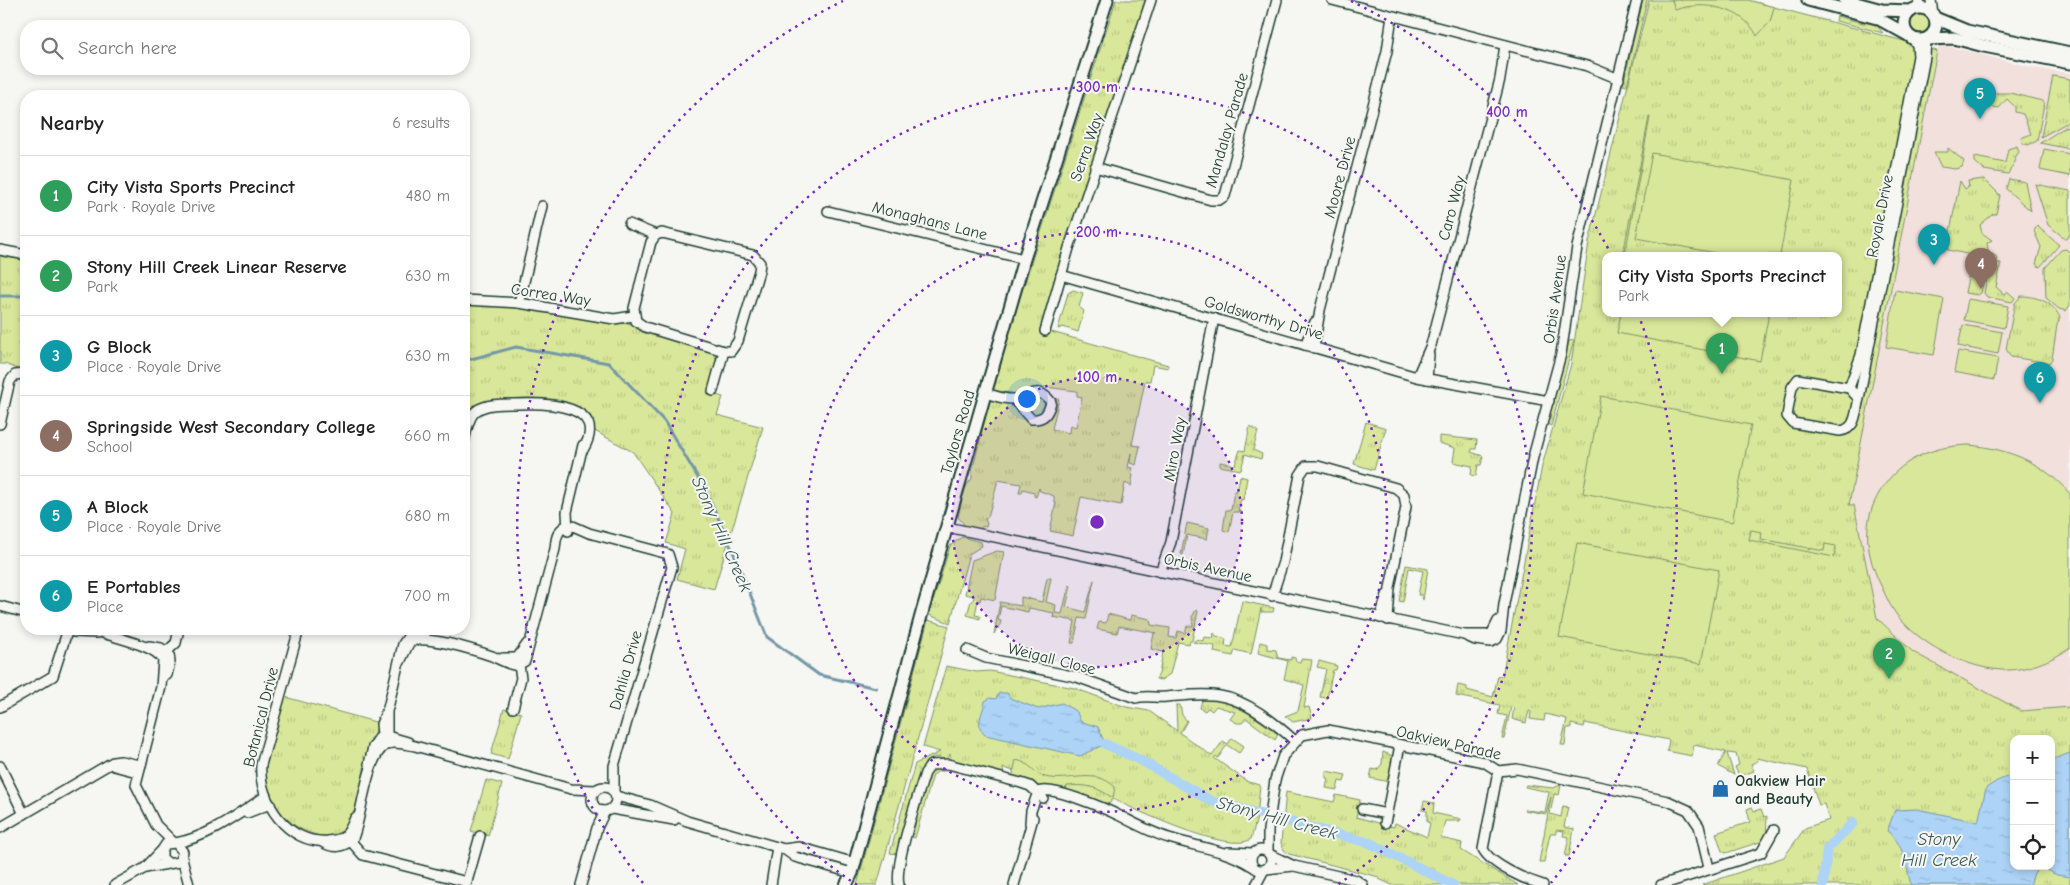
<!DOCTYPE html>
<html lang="en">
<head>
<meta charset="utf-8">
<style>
  body { margin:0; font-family:"Comic Neue",sans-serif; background:#f2f2f2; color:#222 }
  .controls { position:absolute; right:15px; bottom:15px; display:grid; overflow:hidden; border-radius:10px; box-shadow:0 2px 8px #0003 }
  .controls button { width:45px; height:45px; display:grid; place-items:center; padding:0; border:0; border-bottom:1px solid #e0e0e0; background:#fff; color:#222; font:25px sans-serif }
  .you { position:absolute; left:1026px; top:398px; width:18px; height:18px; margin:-12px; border:4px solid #fff; border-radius:50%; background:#1a73e8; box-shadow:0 0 0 8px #1a73e833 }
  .badge { display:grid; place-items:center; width:32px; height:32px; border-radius:50%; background:#2563eb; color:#fff; font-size:16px; font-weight:700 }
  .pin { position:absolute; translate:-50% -41px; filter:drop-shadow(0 1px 2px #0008) }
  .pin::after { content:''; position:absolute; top:26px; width:18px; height:15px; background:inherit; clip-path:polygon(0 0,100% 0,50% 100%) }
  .popup { position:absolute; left:1602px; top:252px; width:240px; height:65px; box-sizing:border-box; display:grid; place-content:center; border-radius:10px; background:#fff; filter:drop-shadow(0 1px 4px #0005); font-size:16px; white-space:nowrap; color:#767676 }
  .popup b { font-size:19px; color:#222 }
  .popup::after { content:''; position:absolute; left:50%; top:100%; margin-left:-10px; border:10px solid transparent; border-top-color:#fff }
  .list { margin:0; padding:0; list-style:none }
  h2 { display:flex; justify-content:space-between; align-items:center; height:65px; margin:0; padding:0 20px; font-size:21px }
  h2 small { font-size:16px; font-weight:400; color:#767676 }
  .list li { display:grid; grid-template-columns:32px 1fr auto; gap:15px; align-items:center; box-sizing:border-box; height:80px; padding:0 20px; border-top:1px solid #e0e0e0 }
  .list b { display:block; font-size:19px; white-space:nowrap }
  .list p { margin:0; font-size:16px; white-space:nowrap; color:#767676 }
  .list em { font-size:16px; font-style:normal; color:#767676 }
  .icon { flex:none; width:28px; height:28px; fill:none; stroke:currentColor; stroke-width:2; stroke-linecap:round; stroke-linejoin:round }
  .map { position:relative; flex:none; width:2070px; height:885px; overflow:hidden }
  .search { position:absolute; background:#fff; box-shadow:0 2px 8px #0003; left:20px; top:20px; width:450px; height:55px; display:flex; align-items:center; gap:12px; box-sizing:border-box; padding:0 18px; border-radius:20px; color:#767676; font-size:19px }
  .panel { position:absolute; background:#fff; box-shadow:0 2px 8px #0003; left:20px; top:90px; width:450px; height:545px; border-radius:20px }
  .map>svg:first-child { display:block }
</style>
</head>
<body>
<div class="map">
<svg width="2070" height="885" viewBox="0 0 2070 885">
  <defs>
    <pattern id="grass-tufts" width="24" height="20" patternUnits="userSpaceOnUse" patternTransform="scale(1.25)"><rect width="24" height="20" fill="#d9e79a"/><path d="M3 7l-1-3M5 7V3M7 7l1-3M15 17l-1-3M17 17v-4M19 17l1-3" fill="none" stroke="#bac785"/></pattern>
    <pattern id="water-ripples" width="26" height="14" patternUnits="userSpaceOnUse" patternTransform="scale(1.25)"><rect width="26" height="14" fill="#add3f6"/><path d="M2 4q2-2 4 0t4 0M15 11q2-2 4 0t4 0" fill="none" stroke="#94b6d4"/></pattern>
  </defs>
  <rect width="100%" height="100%" fill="#f6f6f2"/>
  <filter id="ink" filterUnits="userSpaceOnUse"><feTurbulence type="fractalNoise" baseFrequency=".02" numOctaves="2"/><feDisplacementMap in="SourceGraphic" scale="10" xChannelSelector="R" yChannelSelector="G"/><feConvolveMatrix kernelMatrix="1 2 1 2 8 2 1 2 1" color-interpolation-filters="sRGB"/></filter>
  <g filter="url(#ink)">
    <path fill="#f1e0dc" d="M1939 44 2035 68 2070 73V707L2021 712 1913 652 1877 618 1854 506 1849 505Z"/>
    <g fill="url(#grass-tufts)" stroke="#7c9267" fill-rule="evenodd">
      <path d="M1116 0H1146L1069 234 1041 329 1168 365V368L1153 365 1150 381H1145L1132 445 1140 446 1136 465 1130 463 1131 453 1128 467 1132 468 1131 474 1133 475 1131 486 1125 483 1121 505 1081 497 1073 536 1050 531 1056 502H1054V496L1040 491 1039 488 1036 497 1034 496V492L1023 489 1022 493H1019L1021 484 998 480 988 517 985 519 987 524 986 527 983 526 979 529 966 527 958 517C961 506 964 484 972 479V472L990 399 1010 402 1033 424 1044 420 1052 398 1059 399 1052 429 1069 433 1070 425 1076 427 1082 397 1077 396V391L1045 387 1021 395 993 390 1012 322Z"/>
      <path d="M1643 0H1647L1627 86 1623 85Z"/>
      <path d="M1649 0H1747L1904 41 1900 35 1894 34 1895 31 1910 43 1937 51 1849 505H1854L1877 618 1913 652 2021 711 2070 707V885H1702L1784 857 1805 828 1829 820 1824 804 1819 805 1807 769 1757 758 1758 761 1751 764 1754 771 1739 776 1735 767 1739 765 1736 754 1727 753 1734 775 1718 766 1726 752 1694 745 1692 756 1667 751 1669 740 1585 723 1584 727 1571 724V728H1567L1565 745H1561L1567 719 1545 714 1544 721 1530 719 1531 712 1529 711 1526 723 1512 719 1514 708 1511 707 1504 739H1502L1507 716 1498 714 1500 705 1456 696 1458 685 1467 687V690L1493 697 1498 676 1502 677 1542 466 1571 364 1589 242ZM1606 255H1838V313H1606ZM2014 739H2051V866H2014Z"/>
      <path d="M1837 16 1863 23 1874 22 1883 33 1836 21Z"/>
      <path d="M2053 76 2070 79V121L2041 137Z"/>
      <path d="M1982 93H2010L2042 101 2044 104 2037 141 2028 145 2022 143 2021 138 2031 134 2023 114 2015 112V107L2007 99 1999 108 1988 106Z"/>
      <path d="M2070 124V149L2040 143Z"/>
      <path d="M2017 146 2019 152 2014 159 2016 160 2008 174 1984 170 1975 162V157L2005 163 2008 149Z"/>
      <path d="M1984 179 2000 195 1996 214H1993L1980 225 1982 233 1992 240 1987 243 1989 255 1985 258 1948 250 1947 246 1960 181 1965 189 1969 186 1968 181Z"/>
      <path d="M2009 179 2025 182 2031 211 2006 189Z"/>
      <path d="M2035 184 2070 191V234L2066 239 2048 225Z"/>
      <path d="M2037 226 2059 245 2040 267 2036 264 2041 247 2034 231Z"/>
      <path d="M2066 249 2070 253V305L2066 311 2059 309 2046 298 2045 271V268L2061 250Z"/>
      <path d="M1992 254 1997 257 1996 263H2001L1996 287 2004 294 2007 291 2015 298 2012 302 1987 297 1984 293Z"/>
      <path d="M0 256 26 260V372L5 364H0Z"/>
      <path d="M1972 258 1988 261 1981 293 1978 295 1965 293Z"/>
      <path d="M1073 290 1083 293 1079 307 1084 311 1078 332 1063 327 1058 329 1068 293Z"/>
      <path d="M2021 296C2036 296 2054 302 2060 318L2057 325 2052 359 2049 363 2011 357 2006 349 2015 303Z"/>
      <path d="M464 304 518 307 615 324 628 323 711 351C723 362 713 380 709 393L723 397 717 415 763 427 714 589 677 579 685 549 666 543 675 514 633 452 593 430 592 422C585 415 578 407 568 403 552 395 489 397 474 406 467 410 466 419 464 426Z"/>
      <path d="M1574 340 1551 426 1547 424 1569 341Z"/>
      <path d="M1366 422 1386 428 1374 470 1354 464Z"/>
      <path d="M1250 426 1258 431 1253 450 1262 454 1261 459 1245 454 1241 470 1220 466V462L1235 465 1240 450 1245 451Z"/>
      <path d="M1439 436 1477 440 1476 449H1472L1471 452 1483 456 1481 465H1478L1476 476 1471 475 1472 466 1453 462 1455 448 1439 443Z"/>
      <path d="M1240 476 1247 478 1243 500 1241 499 1238 511 1242 512H1233L1229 532 1223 530 1226 510H1231L1234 491H1237Z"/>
      <path d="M1187 523 1209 528 1207 539 1187 535 1183 555 1181 554Z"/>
      <path d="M962 537 981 542 982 546 969 554 950 623 929 615 950 546Z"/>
      <path d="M997 551 1004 552 995 600 981 597 980 601 978 600 975 615 980 616V619L967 615 971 601H973L974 596 965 594 972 560Z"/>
      <path d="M1406 565 1428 569 1423 600 1422 595H1418L1423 571 1409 568 1403 602 1399 601Z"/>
      <path d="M1047 578H1051L1046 602 1056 605 1055 613 1062 614 1069 585 1071 586 1066 607 1085 612 1094 580 1086 619 1079 618 1074 643H1071L1075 621 1053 617 1054 613 1029 608 1028 612 1001 606 998 620 1001 621 999 628H997L994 634 1000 602 1021 606V597L1042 602Z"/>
      <path d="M1242 601 1274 608 1273 612H1261V608L1251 654 1235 650 1233 656 1214 652 1215 646 1193 642 1197 639 1203 641 1204 637 1213 638 1214 633 1216 636 1226 639 1225 646 1232 647Z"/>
      <path d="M1196 610 1198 611 1192 641H1190L1189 644 1178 642 1170 674 1161 680 1156 679 1159 674 1163 652 1151 649 1154 633H1156L1119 626 1117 633 1097 629 1099 622 1106 623 1108 614 1130 620 1131 615 1150 619 1151 625 1170 628 1169 637 1176 638 1178 631 1185 633 1187 626H1193L1192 617Z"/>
      <path d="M928 620 949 626 877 885H857Z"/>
      <path d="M1260 642 1267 644V649L1276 650 1278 658 1291 660V657L1295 658 1296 661 1300 662 1301 659 1312 660 1304 708 1309 707 1312 718 1293 722 1285 716 1298 711 1304 685 1284 679 1288 661 1258 653Z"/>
      <path d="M1319 661 1337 666 1336 670H1333L1327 698 1320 697 1326 669 1317 667Z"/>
      <path d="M946 666 977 672 990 671 1074 688 1126 707 1149 711 1177 731 1176 705H1180L1182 715 1187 721 1180 733 1212 756 1223 741 1228 744 1232 738 1244 746 1239 753 1227 745 1218 758 1216 756 1214 758 1248 782 1260 785 1257 818 1251 839C1230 855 1136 810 1113 799L1109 804 1065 791 1068 785 1003 768 1004 774 951 760 950 754 947 760 936 757 925 762 898 854 890 853 915 764 940 752 923 747Z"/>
      <path d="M285 697 379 723C377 731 371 736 369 744 363 766 359 824 338 835 302 843 265 808 265 772 266 750 279 719 285 697Z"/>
      <path d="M1204 699C1234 700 1255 717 1278 734L1275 740 1246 718 1242 723H1237L1230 719 1235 712 1216 706 1212 711 1208 708 1205 711 1200 708 1202 700Z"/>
      <path d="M504 709 521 713 508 759 491 754Z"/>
      <path d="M1383 752 1393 756 1389 782 1370 778 1372 769 1377 770 1382 764Z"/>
      <path d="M945 767V771H939L933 775 915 838 912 837 929 774 932 769Z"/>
      <path d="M1326 771 1346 775 1344 782 1339 781 1337 790 1326 788 1328 779 1326 778Z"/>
      <path d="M486 780 502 784 488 836 471 831Z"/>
      <path d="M1526 785 1553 788 1561 785 1559 795 1554 794 1550 814 1561 817 1563 806 1568 807 1564 827 1574 829 1569 856H1565L1569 837 1563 836 1564 831 1556 830V834H1550L1544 862H1539L1551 797 1546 814 1524 810 1545 812 1549 792 1525 787Z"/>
      <path d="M1286 792 1334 802 1336 795 1360 800 1356 817 1394 827 1395 823 1427 837 1430 823 1427 822V811L1422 810 1424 801 1434 803 1433 813 1461 819 1460 821H1445L1441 838 1462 843 1461 850 1518 885H1392L1379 879V877L1289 854 1284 850 1281 843Z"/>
      <path d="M1752 807 1754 811 1761 809 1764 817 1767 816 1766 840 1726 853 1722 851 1716 833 1750 822 1747 809Z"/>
    </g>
    <g fill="#d9e79a" stroke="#7c9267">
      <path d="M1672 0H1748L1774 7 1770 22 1757 36C1743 7 1703 0 1675 10Z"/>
      <circle cx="1920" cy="24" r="9"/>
      <path d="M1650 117 1625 255H1623L1649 117Z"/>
      <path d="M1948 148 1964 161 1962 167 1955 169 1941 167 1934 152H1948Z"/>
      <path d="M2044 149 2070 154V176L2040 170Z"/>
      <path d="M1652 153 1794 180 1780 255H1726L1636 238Z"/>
      <path d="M1895 290 1944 299 1934 355 1886 347Z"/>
      <path d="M1968 299 2008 306 2004 328 1964 320Z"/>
      <path d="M1621 313H1769L1760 361 1617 333Z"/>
      <path d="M1963 325 2002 332 1998 354 1958 346Z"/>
      <path d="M1958 351 1998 358 1994 380 1954 372Z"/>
      <path d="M1037 395 1047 400V409L1036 418 1024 407 1026 399Z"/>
      <path d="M1601 396 1751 425 1732 522 1583 493Z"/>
      <path d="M1969 445C2009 449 2043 462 2070 494V648C2051 661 2026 671 2002 670 1965 668 1919 644 1896 614 1888 603 1883 589 1877 577 1862 541 1864 508 1890 478 1910 455 1939 446 1969 445Z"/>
      <path d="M1751 530 1762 532 1761 539 1824 551 1825 544 1836 546 1834 557 1749 540Z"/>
      <path d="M1577 543 1719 570 1701 664 1559 637Z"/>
      <path d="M1016 760C1032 763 1034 775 1045 777 1069 783 1095 767 1115 787L1113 798C1096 787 1088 784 1067 786L1065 791 1036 786 1012 777Z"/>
    </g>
    <g fill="url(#water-ripples)" stroke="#7497a8">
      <path d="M999 693H1007L1010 698 1038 709 1062 703 1077 712 1080 721 1098 727 1105 744 1080 756 985 735C974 725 983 714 985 701L990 698 996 699Z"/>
      <path d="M2070 753V877L2057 875 2040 867 2034 873 2030 885H1911C1906 866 1904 843 1887 831L1895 810 1917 809 1978 822 1986 788 1997 781 2014 774V866H2051V760Z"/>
    </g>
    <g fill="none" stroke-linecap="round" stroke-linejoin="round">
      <g stroke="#7497a8" stroke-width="3">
        <path d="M0 296H26"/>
        <path d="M464 361 516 347 609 363 664 421 706 491 738 563 767 637 819 675 876 688"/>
      </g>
      <g stroke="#add3f6" stroke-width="10">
        <path d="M1105 744 1140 760 1211 801 1370 843 1453 885"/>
        <path d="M1823 885 1827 849 1853 823"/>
      </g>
      <defs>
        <g id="minor">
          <path d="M1332 0 1587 66 1619 79"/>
          <path d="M1931 0 1933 14"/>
          <path d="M1916 9 1920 0"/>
          <path d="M1095 167 1211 200H1219L1225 196 1277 0"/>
          <path d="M828 211 1024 259"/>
          <path d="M629 224 656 235"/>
          <path d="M662 233 753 255 760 263 759 271 738 341 731 351H724L645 327 636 321 634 308 651 242 656 235Z"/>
          <path d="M0 250 26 255"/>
          <path d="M1061 275 1417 377 1549 401"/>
          <path d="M464 300 519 303 614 319 633 316"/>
          <path d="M519 303 542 206"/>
          <path d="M1045 331 1069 248 1151 0"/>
          <path d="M1305 345 1315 322"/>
          <path d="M1314 348 1320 310 1387 51 1392 16"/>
          <path d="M1417 377 1431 345 1500 79 1505 45"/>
          <path d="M1427 379 1429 355"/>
          <path d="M1849 388 1861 355 1918 56 1917 45 1912 38"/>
          <path d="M713 391 724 351"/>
          <path d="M985 393C993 395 1005 400 1014 399 1030 399 1036 383 1051 402 1048 414 1044 420 1031 419L1014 400"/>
          <path d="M1859 399 1849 388 1798 379 1792 387 1787 416 1793 423 1840 431C1857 429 1855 412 1859 399L1925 57 1926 39"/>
          <path d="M0 424 10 381 15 375 26 374"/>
          <path d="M464 443C466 433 468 417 476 411 486 403 506 404 518 404 546 403 610 404 583 450"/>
          <path d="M947 527 1464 635H1491L1498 621"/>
          <path d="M568 531 567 512 583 445"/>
          <path d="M1160 572 1171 542 1214 318"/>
          <path d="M1272 596 1283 562 1300 475 1306 466H1318L1396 488 1404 495 1406 507 1390 588 1388 620"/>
          <path d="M0 606 26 613"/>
          <path d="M1380 618 1387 595"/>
          <path d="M63 629 74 632 97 633"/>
          <path d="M92 629C109 637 155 644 163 660L161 687 136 785 156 825 173 842"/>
          <path d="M299 629 261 765C258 801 288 845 328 841 334 840 341 840 346 835 350 830 353 823 355 818"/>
          <path d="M1464 635 1475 640 1491 642 1497 639 1501 631 1504 604 1533 457 1561 354 1577 247 1637 0"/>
          <path d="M149 646 161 648 169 654 170 662 167 675"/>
          <path d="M967 650 986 658 1077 677 1136 698C1144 695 1156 698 1166 697 1183 696 1202 693 1220 696 1247 700 1275 723 1295 741"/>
          <path d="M163 655 176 643 179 629"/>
          <path d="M503 658H517L527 644"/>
          <path d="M400 662 409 643C421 633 477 651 492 656 499 659 507 664 514 665 518 665 522 663 525 661L555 549C556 540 556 533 564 527L573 526 589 533 668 554 672 567 614 766V791"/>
          <path d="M0 707 53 676 68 629"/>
          <path d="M513 708 521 678 518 659"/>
          <path d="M387 742V712"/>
          <path d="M387 744 382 735 381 724 388 708 403 644 409 635H425"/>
          <path d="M369 764 373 747 379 738 387 736 408 742"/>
          <path d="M0 766 24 814"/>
          <path d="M114 766 137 772"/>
          <path d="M1498 771 1483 849C1491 865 1526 880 1543 885"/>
          <circle cx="604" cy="799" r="12"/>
          <path d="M616 796 650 805 687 821 784 849 795 857 852 873"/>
          <path d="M612 809 674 820"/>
          <path d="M1362 809 1387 814"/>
          <path d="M247 813 270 804"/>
          <path d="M1030 823 1031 811 1038 792C1051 785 1106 809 1120 816 1136 824 1152 833 1169 838 1197 847 1227 850 1252 866"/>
          <path d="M1385 823 1400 745"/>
          <path d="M0 828 113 762 121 761 139 765"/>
          <path d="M347 837 363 855 467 882"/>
          <path d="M322 842C333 849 344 848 353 838 362 818 366 752 388 744 395 741 407 745 415 746L571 789 596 790"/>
          <path d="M176 843C211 836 237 815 266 796"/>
          <path d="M784 849 799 847 855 863"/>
          <circle cx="1261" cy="860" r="10"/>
          <path d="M1228 852 1253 853"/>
          <path d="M1268 852V830L1275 780 1283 756 1302 735 1328 730 1484 762 1498 771 1517 769 1668 801 1688 810 1699 826 1709 868"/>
          <path d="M1269 854 1294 866 1356 880 1363 885"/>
          <path d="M182 858 189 885"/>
          <path d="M145 868 179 862 183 852 176 843 166 844 162 850V858L168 863"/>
          <path d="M1266 869 1293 866"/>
          <path d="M115 885 145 868 161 851"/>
          <path d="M466 885 480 836"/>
          <path d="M581 885 597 828 605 811"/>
          <path d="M771 885 777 847"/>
          <path d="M899 885C894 864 918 796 925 773L931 765 948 764 1021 783 1030 786 1043 798"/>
          <path d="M1014 885 1033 818"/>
          <path d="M1256 885 1264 870"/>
          <path d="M1661 885 1761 853 1774 830"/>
        </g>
        <g id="tertiary">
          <path d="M1808 0 1877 18 1908 35"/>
          <path d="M1845 0 1882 10 1911 11"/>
          <circle cx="1920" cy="24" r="16"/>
          <path d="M1935 18 1967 31 2070 53"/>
          <path d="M1927 39 1954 38 1984 46 2070 63"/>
          <path d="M846 885 852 873 921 616 1024 259 1107 0"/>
        </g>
      </defs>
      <use href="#minor" stroke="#1f3d34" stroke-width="12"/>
      <use href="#tertiary" stroke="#1f3d34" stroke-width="15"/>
      <use href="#minor" stroke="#f6f6f2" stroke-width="9"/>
      <use href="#tertiary" stroke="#f6f6f2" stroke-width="11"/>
    </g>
  </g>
  <circle cx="1097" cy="522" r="145" fill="#7b2cbf" fill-opacity=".12"/>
  <g fill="none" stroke="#7b2cbf" stroke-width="2.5" stroke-dasharray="2.5 5">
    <circle cx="1097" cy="522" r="145"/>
    <circle cx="1097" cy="522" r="290"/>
    <path d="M857 885A435 435 0 1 1 1337 885"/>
    <path d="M643 883A580 580 0 0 1 843 1M1351 1A580 580 0 0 1 1551 883"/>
  </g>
  <defs>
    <symbol id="shop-bare" viewBox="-9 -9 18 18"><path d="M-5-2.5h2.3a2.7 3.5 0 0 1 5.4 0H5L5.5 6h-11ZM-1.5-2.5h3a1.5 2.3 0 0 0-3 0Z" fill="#1f6fb2" stroke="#f6f6f2" stroke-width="2.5" paint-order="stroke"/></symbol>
  </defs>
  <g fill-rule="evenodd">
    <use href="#shop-bare" x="1708" y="776" width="25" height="25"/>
  </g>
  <g text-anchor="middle" stroke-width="4" stroke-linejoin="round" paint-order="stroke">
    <g font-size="16" fill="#1f3d34" stroke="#f6f6f2">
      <text transform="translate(1226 130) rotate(-74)" y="6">Mandalay Parade</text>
      <text transform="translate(1086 147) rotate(-71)" y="6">Serra Way</text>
      <text transform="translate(1339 177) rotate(-75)" y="6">Moore Drive</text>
      <text transform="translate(1451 208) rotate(-75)" y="6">Caro Way</text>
      <text transform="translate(1879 216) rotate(-79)" y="6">Royale Drive</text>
      <text transform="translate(930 220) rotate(14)" y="6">Monaghans Lane</text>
      <text transform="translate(551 294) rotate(9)" y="6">Correa Way</text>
      <text transform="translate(1554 299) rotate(-82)" y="6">Orbis Avenue</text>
      <text transform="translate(1264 317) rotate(16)" y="6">Goldsworthy Drive</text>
      <text transform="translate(957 432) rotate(-74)" y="6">Taylors Road</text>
      <text transform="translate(1174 449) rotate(-79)" y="6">Miro Way</text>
      <text transform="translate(1208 567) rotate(12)" y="6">Orbis Avenue</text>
      <text transform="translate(1052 658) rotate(14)" y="6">Weigall Close</text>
      <text transform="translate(625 670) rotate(-74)" y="6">Dahlia Drive</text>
      <text transform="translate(260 717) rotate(-76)" y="6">Botanical Drive</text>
      <text transform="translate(1449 742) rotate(13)" y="6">Oakview Parade</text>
    </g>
    <g font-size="16" font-weight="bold" fill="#1f3d34" stroke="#f6f6f2" text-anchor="start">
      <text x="1735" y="786">Oakview Hair<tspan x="1735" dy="18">and Beauty</tspan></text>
    </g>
    <g font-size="18" font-style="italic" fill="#3b5b5b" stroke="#f6f6f2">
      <text transform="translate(722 534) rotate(66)" y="6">Stony Hill Creek</text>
      <text transform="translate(1277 818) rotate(15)" y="6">Stony Hill Creek</text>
      <text x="1939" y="845">Stony<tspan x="1939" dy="21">Hill Creek</tspan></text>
    </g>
  </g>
  <circle cx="1097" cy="522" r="8" fill="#7b2cbf" stroke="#f6f6f2" stroke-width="2.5"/>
  <g font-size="15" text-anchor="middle" font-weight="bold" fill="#7b2cbf" stroke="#f6f6f2" stroke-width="4" stroke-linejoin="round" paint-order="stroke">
    <text x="1097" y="92">300 m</text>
    <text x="1507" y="117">400 m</text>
    <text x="1097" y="237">200 m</text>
    <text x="1097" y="382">100 m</text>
  </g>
</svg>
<div class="controls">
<button>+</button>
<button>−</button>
<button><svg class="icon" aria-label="locate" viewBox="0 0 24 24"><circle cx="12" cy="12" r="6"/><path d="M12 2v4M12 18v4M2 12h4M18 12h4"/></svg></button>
</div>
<div class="you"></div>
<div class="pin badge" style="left:1722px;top:374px;background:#2e9e5b">1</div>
<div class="popup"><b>City Vista Sports Precinct</b>Park</div>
<div class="pin badge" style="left:1889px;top:679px;background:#2e9e5b">2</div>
<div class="pin badge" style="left:1934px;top:265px;background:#0f9aa8">3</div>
<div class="pin badge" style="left:1981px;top:289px;background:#8d6e63">4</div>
<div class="pin badge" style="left:1980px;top:119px;background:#0f9aa8">5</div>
<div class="pin badge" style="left:2040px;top:403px;background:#0f9aa8">6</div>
<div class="search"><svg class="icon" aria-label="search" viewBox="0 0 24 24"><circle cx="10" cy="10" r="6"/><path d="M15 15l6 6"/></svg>Search here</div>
<section class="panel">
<h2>Nearby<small>6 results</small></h2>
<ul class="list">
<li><span class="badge" style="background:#2e9e5b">1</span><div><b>City Vista Sports Precinct</b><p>Park · Royale Drive</p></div><em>480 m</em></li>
<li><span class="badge" style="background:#2e9e5b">2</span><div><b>Stony Hill Creek Linear Reserve</b><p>Park</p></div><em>630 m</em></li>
<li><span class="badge" style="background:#0f9aa8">3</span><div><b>G Block</b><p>Place · Royale Drive</p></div><em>630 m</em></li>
<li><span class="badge" style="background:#8d6e63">4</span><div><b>Springside West Secondary College</b><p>School</p></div><em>660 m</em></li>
<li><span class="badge" style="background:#0f9aa8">5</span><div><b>A Block</b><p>Place · Royale Drive</p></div><em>680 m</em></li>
<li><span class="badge" style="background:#0f9aa8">6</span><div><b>E Portables</b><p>Place</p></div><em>700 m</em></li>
</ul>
</section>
</div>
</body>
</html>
